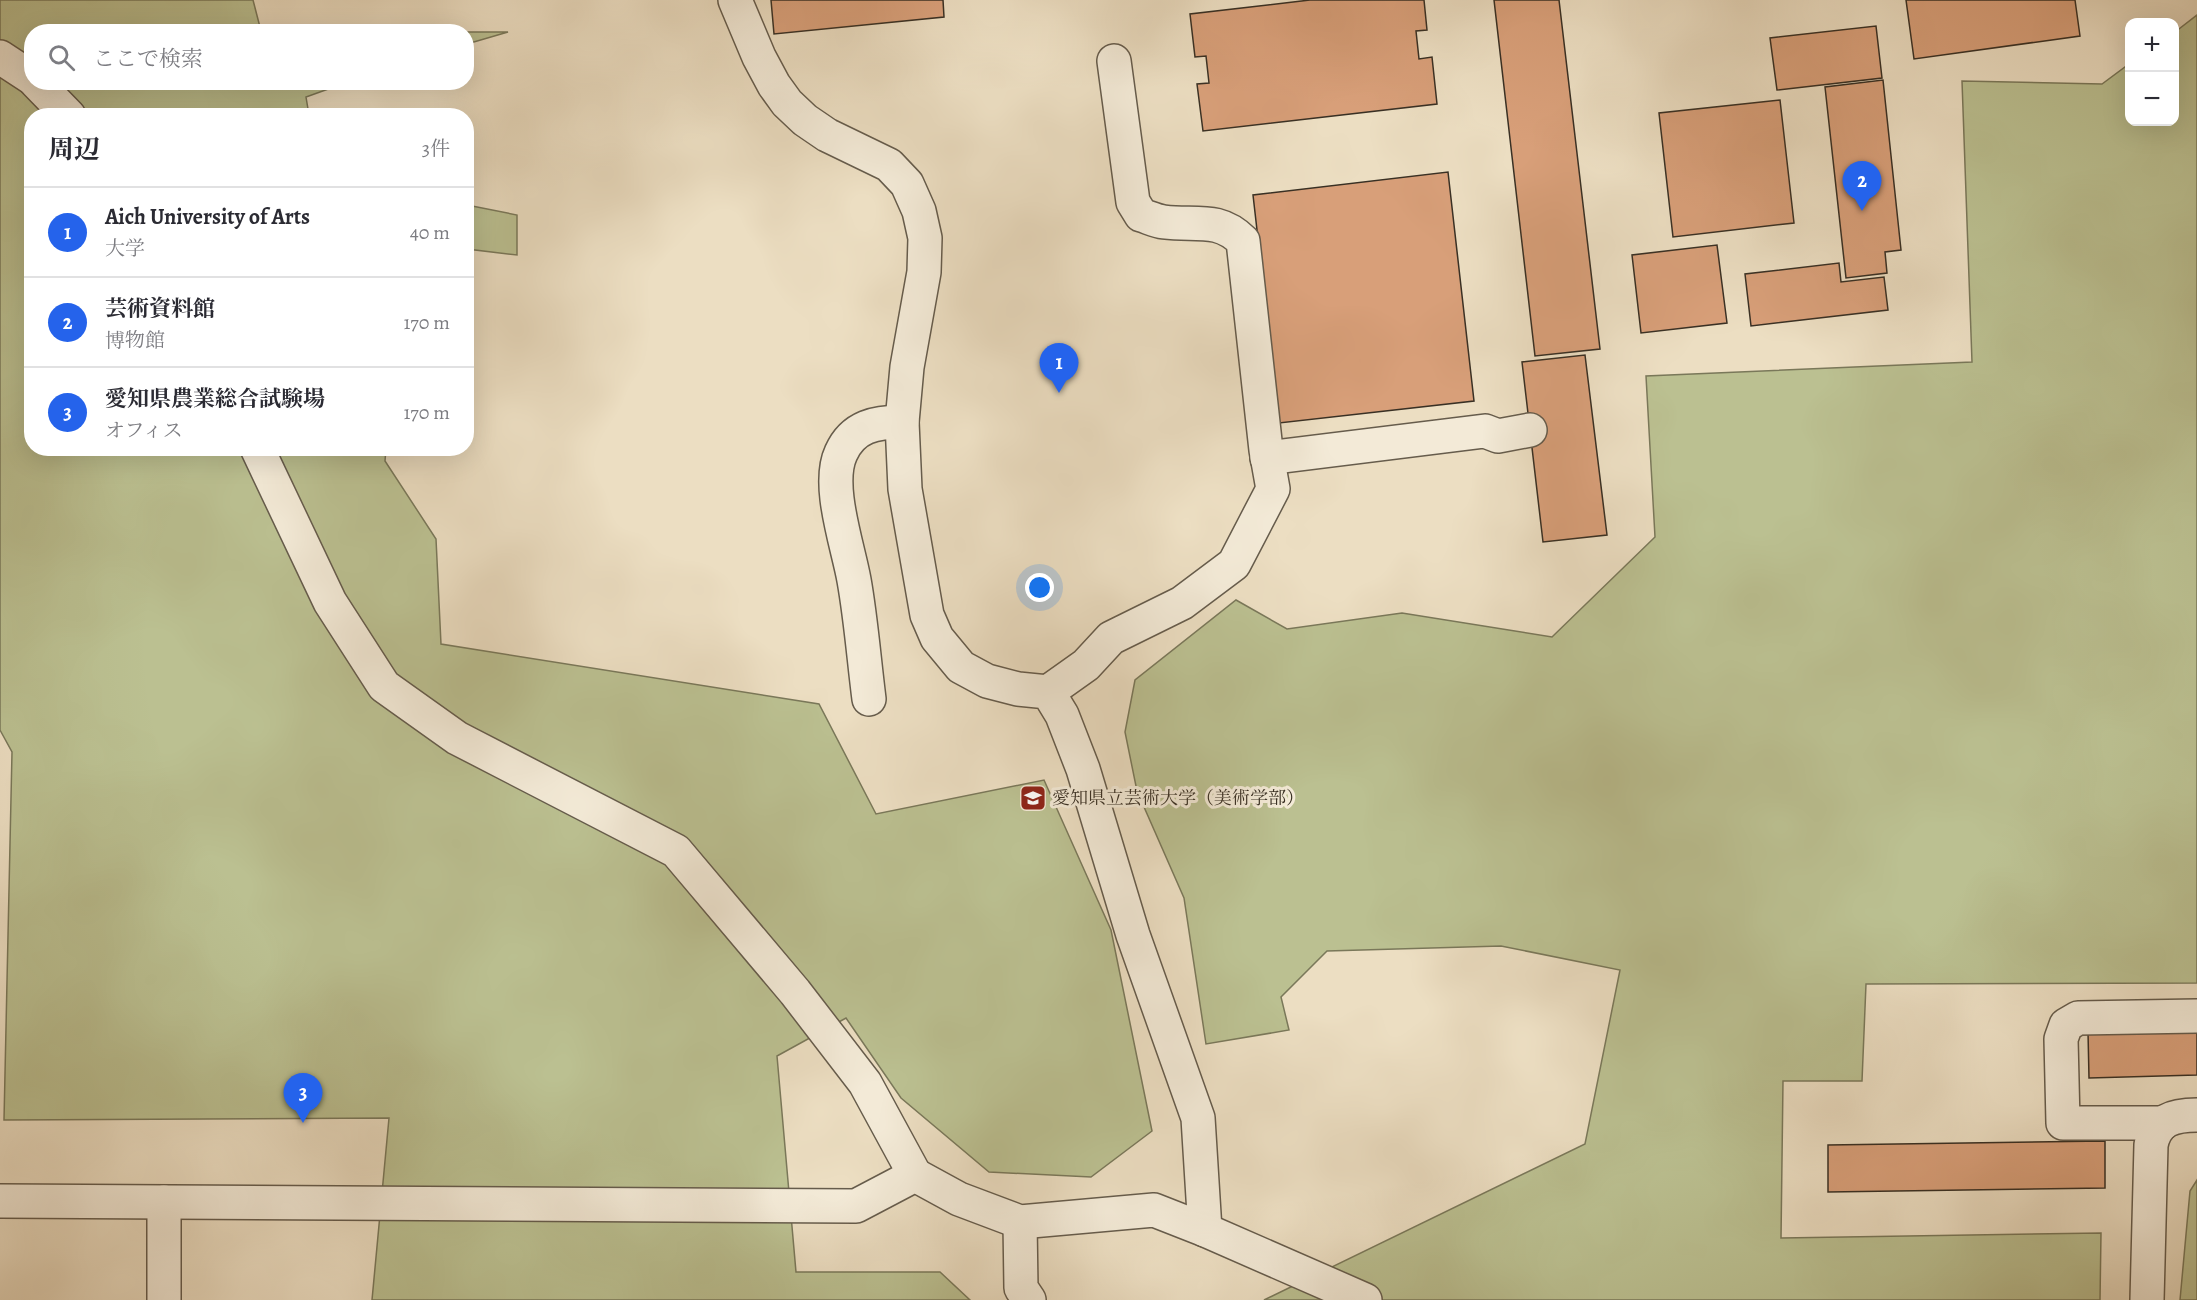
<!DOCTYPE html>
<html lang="ja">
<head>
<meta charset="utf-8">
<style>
  body { margin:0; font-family:Alegreya,"Noto Serif JP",serif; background:#f2f2f3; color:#2b2b33 }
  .controls { position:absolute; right:18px; top:18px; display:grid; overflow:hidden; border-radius:12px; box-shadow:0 6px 24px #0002 }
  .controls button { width:54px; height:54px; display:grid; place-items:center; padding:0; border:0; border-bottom:2px solid #e1e1e2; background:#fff; color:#2b2b33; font:30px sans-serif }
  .you { position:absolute; left:1040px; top:588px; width:21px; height:21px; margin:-15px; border:4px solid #fff; border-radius:50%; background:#1a73e8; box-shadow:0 0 0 9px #1a73e833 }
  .badge { display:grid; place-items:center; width:39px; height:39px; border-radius:50%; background:#2563eb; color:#fff; font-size:20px; font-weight:700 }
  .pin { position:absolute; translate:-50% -50px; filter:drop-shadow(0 2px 3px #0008) }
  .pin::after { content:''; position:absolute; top:32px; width:21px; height:18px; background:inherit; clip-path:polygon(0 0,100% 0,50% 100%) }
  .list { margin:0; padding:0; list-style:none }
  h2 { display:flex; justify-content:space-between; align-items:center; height:78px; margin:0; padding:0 24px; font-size:26px }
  h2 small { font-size:20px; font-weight:400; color:#7c7c81 }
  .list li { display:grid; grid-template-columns:39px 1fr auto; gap:18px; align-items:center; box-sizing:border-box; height:90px; padding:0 24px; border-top:2px solid #e1e1e2 }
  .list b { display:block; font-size:22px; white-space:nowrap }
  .list p { margin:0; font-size:20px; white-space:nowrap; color:#7c7c81 }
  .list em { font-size:20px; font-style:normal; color:#7c7c81 }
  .icon { flex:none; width:33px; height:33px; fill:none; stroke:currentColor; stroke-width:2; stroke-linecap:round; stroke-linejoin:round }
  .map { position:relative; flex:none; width:2197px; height:1300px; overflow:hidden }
  .search { position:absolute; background:#fff; box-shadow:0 6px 24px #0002; left:24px; top:24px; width:450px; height:66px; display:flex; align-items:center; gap:15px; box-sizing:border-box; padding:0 21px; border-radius:24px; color:#7c7c81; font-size:22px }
  .panel { position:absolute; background:#fff; box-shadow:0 6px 24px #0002; left:24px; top:108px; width:450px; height:348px; border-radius:24px }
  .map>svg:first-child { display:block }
</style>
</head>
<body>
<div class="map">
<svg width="2197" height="1300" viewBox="0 0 2197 1300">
  <rect width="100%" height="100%" fill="#ecdec2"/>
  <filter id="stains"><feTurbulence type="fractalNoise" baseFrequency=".00333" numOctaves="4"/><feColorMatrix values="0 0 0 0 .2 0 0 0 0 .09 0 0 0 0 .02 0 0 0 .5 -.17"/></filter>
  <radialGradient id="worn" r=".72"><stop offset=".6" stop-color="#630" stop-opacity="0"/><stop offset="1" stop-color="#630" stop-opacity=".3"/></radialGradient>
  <g fill="#bbc091" stroke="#7a785a" stroke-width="1.5">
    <path d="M0 0H253L261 31 32 32V82L345 83 306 97 309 115 32 116V448L386 449 385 461 436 539 441 644 819 704 876 814 1044 780 1111 930 1152 1131 1091 1177 989 1172 901 1098 846 1018 777 1056 796 1272H940L970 1300H372L389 1118 4 1120 12 752 0 730Z"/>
    <path d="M2197 15V983L1866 984 1862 1081H1783L1781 1238 2101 1233 2100 1300H1264L1585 1144 1620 970 1501 946 1327 951 1281 997 1289 1030 1206 1044 1184 898 1137 791 1125 732 1135 680 1236 600 1287 629 1402 613 1552 637 1655 537 1646 376 1972 362 1962 81 2102 84 2129 64 2130 122H2174L2175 32Z"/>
    <path d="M467 32H508L467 44Z"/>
    <path d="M467 205 517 215V255L467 249Z"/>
    <path d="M2197 1180V1300H2180L2190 1191Z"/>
  </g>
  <g fill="#d89f79" stroke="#393024" stroke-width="1.5">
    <path d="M771 0H943L944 17 774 34Z"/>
    <path d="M1310 0H1424L1427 30 1416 31 1419 59 1432 57 1437 104 1203 131 1197 84 1209 83 1206 56 1195 57 1190 14Z"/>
    <path d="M1494 0H1559L1600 349 1535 356Z"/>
    <path d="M1906 0H2075L2080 36 1914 59Z"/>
    <path d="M1876 26 1882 78 1777 90 1770 38Z"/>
    <path d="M1883 80 1901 250 1885 252 1887 273 1846 278 1825 87Z"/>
    <path d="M1780 100 1794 223 1673 237 1659 113Z"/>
    <path d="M1448 172 1474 401 1279 423 1253 195Z"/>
    <path d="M1717 245 1727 323 1641 333 1632 255Z"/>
    <path d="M1839 263 1841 282 1884 277 1888 310 1751 326 1745 274Z"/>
    <path d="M1585 355 1607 535 1543 542 1522 362Z"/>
    <path d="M2197 1029V1075L2089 1078 2088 1032Z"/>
    <path d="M2105 1141V1188L1828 1192V1145Z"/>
  </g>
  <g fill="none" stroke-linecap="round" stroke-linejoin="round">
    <defs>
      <g id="minor">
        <path d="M735 0 759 57 774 85 787 103 805 120 827 135 889 165 907 184 919 211 925 238 924 272 907 367 902 422 905 489 927 615 937 638 961 667 987 681 1018 689 1048 692 1062 715 1083 769 1133 935 1198 1118 1205 1230"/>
        <path d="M0 57 32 78"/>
        <path d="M36 82 69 116"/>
        <path d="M257 448 330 602 384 686 457 738 676 851 795 992 865 1083 915 1175"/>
        <path d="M1267 458 1485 431 1498 436 1530 430"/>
        <path d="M1048 692 1086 665 1111 638 1182 603 1234 564 1273 489 1266 450 1243 241C1218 216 1195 226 1164 222 1156 221 1148 217 1141 215L1133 202 1114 61"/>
        <path d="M869 699C864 660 861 619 854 580 848 546 826 485 841 453 853 426 876 422 902 422"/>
        <path d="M2163 1123H2063L2061 1039 2066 1025 2078 1018 2197 1016"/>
        <path d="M0 1201 856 1206 915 1175 959 1199 1020 1222 1154 1210 1205 1230 1365 1300"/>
        <path d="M164 1202V1300"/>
        <path d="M1020 1222 1021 1288 1029 1300"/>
        <path d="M2147 1300 2151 1145C2156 1120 2173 1115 2197 1115"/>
      </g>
    </defs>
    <use href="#minor" stroke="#665c4c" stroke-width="36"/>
    <use href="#minor" stroke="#f3ead7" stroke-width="33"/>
  </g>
  <defs>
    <symbol id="university-square" viewBox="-11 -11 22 22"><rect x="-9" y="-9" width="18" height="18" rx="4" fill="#8f2418" stroke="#f3ead7"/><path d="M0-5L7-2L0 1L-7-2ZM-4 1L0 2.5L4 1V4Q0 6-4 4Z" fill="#fff"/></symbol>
  </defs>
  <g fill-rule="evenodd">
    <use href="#university-square" x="1018" y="783" width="30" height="30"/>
  </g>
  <g text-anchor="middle" stroke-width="6" stroke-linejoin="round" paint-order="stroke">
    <g font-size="18" fill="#393024" stroke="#f3ead7" text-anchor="start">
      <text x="1052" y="804">愛知県立芸術大学（美術学部）</text>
    </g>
  </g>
  <rect width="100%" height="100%" filter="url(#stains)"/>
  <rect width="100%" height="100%" fill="url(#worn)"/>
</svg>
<div class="controls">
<button>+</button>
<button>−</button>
</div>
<div class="you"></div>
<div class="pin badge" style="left:1059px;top:393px">1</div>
<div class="pin badge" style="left:1862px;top:211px">2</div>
<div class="pin badge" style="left:303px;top:1123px">3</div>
<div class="search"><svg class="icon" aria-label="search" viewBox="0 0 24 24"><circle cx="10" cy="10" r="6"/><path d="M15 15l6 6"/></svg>ここで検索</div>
<section class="panel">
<h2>周辺<small>3件</small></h2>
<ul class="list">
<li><span class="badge">1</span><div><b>Aich University of Arts</b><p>大学</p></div><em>40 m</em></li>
<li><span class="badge">2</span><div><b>芸術資料館</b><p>博物館</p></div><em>170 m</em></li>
<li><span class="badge">3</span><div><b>愛知県農業総合試験場</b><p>オフィス</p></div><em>170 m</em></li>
</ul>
</section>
</div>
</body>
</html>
